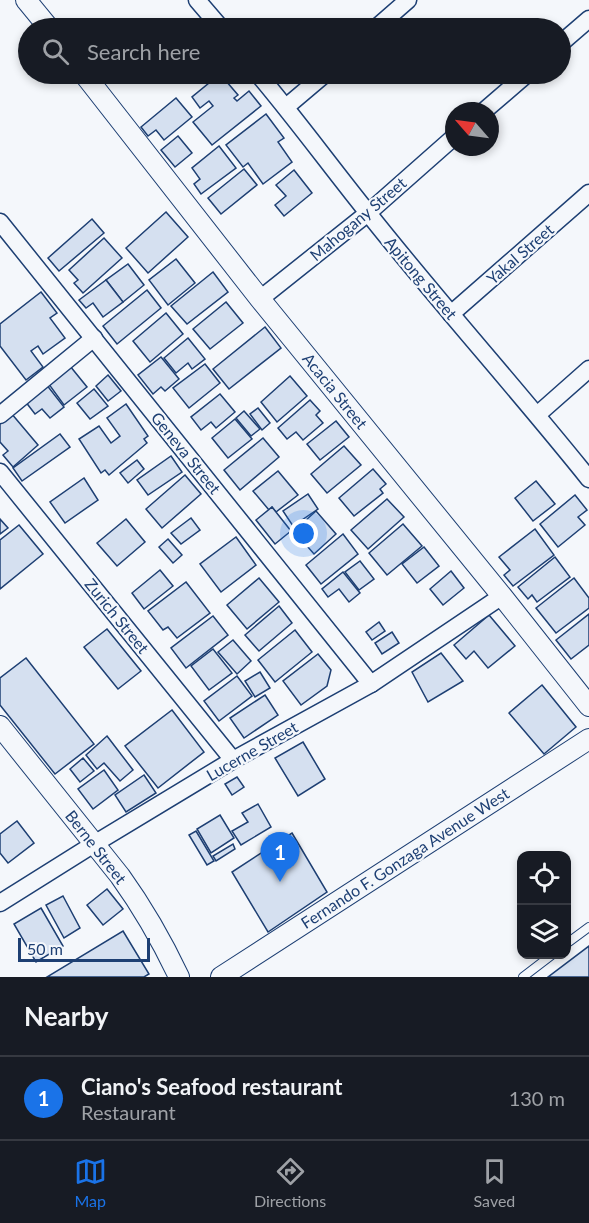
<!DOCTYPE html>
<html lang="en">
<head>
<meta charset="utf-8">
<style>
  body { margin:0; font-family:Lato,sans-serif; background:#242831; color:#f1f3f6 }
  .controls { position:absolute; right:18px; bottom:18px; display:grid; overflow:hidden; border-radius:12px; box-shadow:0 3px 9px #0003 }
  .controls button { width:54px; height:54px; display:grid; place-items:center; padding:0; border:0; border-bottom:2px solid #363941; background:#171b24; color:#f1f3f6; font:30px sans-serif }
  .compass { position:absolute; left:445px; top:102px; width:54px; height:54px; border-radius:50%; background:#171b24; box-shadow:0 3px 9px #0003; rotate:298deg }
  .scale { position:absolute; left:18px; bottom:15px; width:132px; box-sizing:border-box; padding-left:6px; border:3px solid #1d3f73; border-top:0; font-size:16px; line-height:21px; white-space:nowrap; color:#1d3f73; -webkit-text-stroke:4px #f4f7fb; paint-order:stroke }
  .you { position:absolute; left:304px; top:534px; width:21px; height:21px; margin:-15px; border:4px solid #fff; border-radius:50%; background:#1a73e8; box-shadow:0 0 0 9px #1a73e833 }
  .badge { display:grid; place-items:center; width:39px; height:39px; border-radius:50%; background:#1a73e8; color:#fff; font-size:20px; font-weight:700 }
  .pin { position:absolute; translate:-50% -50px; filter:drop-shadow(0 2px 3px #0008) }
  .pin::after { content:''; position:absolute; top:32px; width:21px; height:18px; background:inherit; clip-path:polygon(0 0,100% 0,50% 100%) }
  .list { margin:0; padding:0; list-style:none }
  h2 { display:flex; justify-content:space-between; align-items:center; height:78px; margin:0; padding:0 24px; font-size:26px }
  h2 small { font-size:20px; font-weight:400; color:#9ea1a6 }
  .list li { display:grid; grid-template-columns:39px 1fr auto; gap:18px; align-items:center; box-sizing:border-box; height:84px; padding:0 24px; border-top:2px solid #363941 }
  .list b { display:block; font-size:22px; white-space:nowrap }
  .list p { margin:0; font-size:20px; white-space:nowrap; color:#9ea1a6 }
  .list em { font-size:20px; font-style:normal; color:#9ea1a6 }
  .icon { flex:none; width:33px; height:33px; fill:none; stroke:currentColor; stroke-width:2; stroke-linecap:round; stroke-linejoin:round }
  .map { position:relative; flex:none; width:589px; height:977px; overflow:hidden }
  .search { position:absolute; background:#171b24; box-shadow:0 3px 9px #0003; left:18px; right:18px; top:18px; height:66px; display:flex; align-items:center; gap:15px; box-sizing:border-box; padding:0 21px; border-radius:33px; color:#9ea1a6; font-size:22px }
  .sheet { height:162px; background:#171b24 }
  nav { display:flex; justify-content:space-around; align-items:center; box-sizing:border-box; height:84px; border-top:2px solid #363941; background:#171b24; font-size:16px; color:#9ea1a6 }
  nav a { display:grid; justify-items:center; gap:3px }
  nav .on { color:#1a73e8 }
  .map>svg:first-child { display:block }
</style>
</head>
<body>
<div class="map">
<svg width="589" height="977" viewBox="0 0 589 977">
  <rect width="100%" height="100%" fill="#f4f7fb"/>
  <g fill="#d5e0f0" stroke="#1d3f73" stroke-width="1.5">
    <path d="M220 74 238 95 234 98 237 101 249 91 261 106 212 145 193 122 213 106 209 101 200 108 192 97Z"/>
    <path d="M176 98 192 117 164 140 156 130 148 136 141 127Z"/>
    <path d="M266 114 284 138 278 142 292 162 263 184 248 163 243 167 226 145Z"/>
    <path d="M178 136 192 153 175 167 161 150Z"/>
    <path d="M219 146 236 168 201 194 194 184 200 179 192 168Z"/>
    <path d="M244 169 257 185 221 214 208 198Z"/>
    <path d="M294 170 312 193 284 216 275 205 286 196 276 185Z"/>
    <path d="M166 212 188 237 148 273 126 248Z"/>
    <path d="M92 219 104 233 59 271 48 258Z"/>
    <path d="M104 238 122 258 83 293 74 283 78 280 69 270Z"/>
    <path d="M176 259 195 283 168 305 149 280Z"/>
    <path d="M128 264 144 285 123 302 106 280Z"/>
    <path d="M213 272 228 292 187 324 171 306Z"/>
    <path d="M106 280 123 302 103 317 93 303 86 308 79 300Z"/>
    <path d="M147 290 161 308 117 344 103 326Z"/>
    <path d="M41 292 57 313 50 318 65 338 43 354 38 346 31 351 43 367 26 380 0 346V324Z"/>
    <path d="M226 302 243 323 210 349 193 329Z"/>
    <path d="M166 313 183 334 150 362 133 341Z"/>
    <path d="M265 327 281 348 229 389 213 369Z"/>
    <path d="M188 338 205 359 192 369 188 363 176 373 164 358Z"/>
    <path d="M161 357 179 379 165 391 161 387 153 394 138 375Z"/>
    <path d="M205 364 220 383 189 408 173 388Z"/>
    <path d="M70 366 87 387 64 405 48 383Z"/>
    <path d="M108 375 121 391 108 401 96 386Z"/>
    <path d="M290 376 307 396 277 422 261 402Z"/>
    <path d="M46 384 64 407 50 418 42 409 35 414 25 401Z"/>
    <path d="M94 389 108 406 90 419 77 403Z"/>
    <path d="M220 394 235 412 216 428 211 422 201 430 191 417Z"/>
    <path d="M310 400 320 411 316 415 323 423 303 440 296 432 287 439 278 428Z"/>
    <path d="M126 404 148 436 144 439 147 443 109 475 105 470 101 473 79 439 99 426 111 443 120 436 107 418Z"/>
    <path d="M258 408 270 423 262 430 250 414Z"/>
    <path d="M244 411 260 429 251 436 236 418Z"/>
    <path d="M11 413 38 445 13 467 3 455 8 451 0 442V422Z"/>
    <path d="M235 419 252 439 228 458 212 438Z"/>
    <path d="M336 421 349 437 320 460 307 444Z"/>
    <path d="M60 434 70 447 22 481 13 468Z"/>
    <path d="M263 438 279 457 240 490 224 470Z"/>
    <path d="M344 446 361 465 327 493 311 474Z"/>
    <path d="M171 456 182 472 148 495 137 480Z"/>
    <path d="M137 460 144 469 128 483 120 473Z"/>
    <path d="M373 469 386 484 380 489 383 493 354 516 339 498Z"/>
    <path d="M278 471 298 495 276 512 272 507 269 510 253 491Z"/>
    <path d="M185 475 201 494 162 528 146 509Z"/>
    <path d="M84 478 98 500 65 523 50 502Z"/>
    <path d="M536 481 555 504 533 521 515 498Z"/>
    <path d="M308 494 318 509 293 526 283 511Z"/>
    <path d="M575 495 587 510 578 517 585 525 558 547 540 524Z"/>
    <path d="M387 499 404 517 368 549 351 530Z"/>
    <path d="M272 507 291 531 275 544 256 520Z"/>
    <path d="M316 511 336 534 314 554 294 531Z"/>
    <path d="M191 518 200 530 181 544 171 533Z"/>
    <path d="M0 519 8 528 0 534Z"/>
    <path d="M126 519 145 542 117 566 97 543Z"/>
    <path d="M403 524 422 546 387 575 369 553Z"/>
    <path d="M19 525 43 554 0 589V540Z"/>
    <path d="M535 529 554 555 513 586 504 575 510 570 499 557Z"/>
    <path d="M343 534 358 554 321 584 306 565Z"/>
    <path d="M236 537 256 565 221 592 200 564Z"/>
    <path d="M168 539 182 555 173 563 159 547Z"/>
    <path d="M424 547 439 566 417 583 402 564Z"/>
    <path d="M555 557 570 577 537 602 532 595 528 599 518 587Z"/>
    <path d="M360 561 374 579 359 590 345 572Z"/>
    <path d="M160 570 173 586 144 609 132 593Z"/>
    <path d="M451 571 464 588 443 605 430 589Z"/>
    <path d="M343 572 360 593 349 602 339 589 328 597 322 589Z"/>
    <path d="M259 578 279 602 247 629 227 605Z"/>
    <path d="M574 578 589 598V608L556 633 536 608Z"/>
    <path d="M186 582 210 613 177 638 168 627 163 630 148 611Z"/>
    <path d="M279 606 292 623 259 651 245 635Z"/>
    <path d="M589 614V645L571 659 556 640Z"/>
    <path d="M489 615 515 646 488 668 474 651 466 659 454 645Z"/>
    <path d="M213 616 228 635 186 668 171 648Z"/>
    <path d="M379 622 385 631 372 640 366 632Z"/>
    <path d="M107 629 141 671 118 689 84 647Z"/>
    <path d="M295 630 312 652 275 682 258 660Z"/>
    <path d="M392 632 399 643 382 654 375 643Z"/>
    <path d="M233 640 251 661 237 674 218 652Z"/>
    <path d="M213 649 232 673 209 690 191 666Z"/>
    <path d="M441 653 463 681 428 702 412 672Z"/>
    <path d="M318 654 331 670 327 686 301 705 283 681Z"/>
    <path d="M26 658 94 744 55 774 0 705V678Z"/>
    <path d="M260 672 270 688 255 697 245 681Z"/>
    <path d="M237 676 252 696 219 721 204 701Z"/>
    <path d="M542 685 576 727 544 754 509 713Z"/>
    <path d="M265 695 278 715 244 738 230 718Z"/>
    <path d="M172 710 204 752 158 788 125 746Z"/>
    <path d="M107 736 133 770 120 781 104 763 97 769 86 755Z"/>
    <path d="M303 742 325 779 298 796 275 758Z"/>
    <path d="M83 758 94 771 80 782 70 769Z"/>
    <path d="M104 770 118 790 93 809 78 789Z"/>
    <path d="M144 775 156 793 126 812 115 795Z"/>
    <path d="M237 777 244 787 232 795 225 784Z"/>
    <path d="M258 804 271 827 241 845 232 831 248 822 242 813Z"/>
    <path d="M220 815 234 838 211 853 197 829Z"/>
    <path d="M17 821 34 843 8 863 0 853V834Z"/>
    <path d="M196 831 214 861 207 865 189 835Z"/>
    <path d="M292 833 327 892 268 932 232 872Z"/>
    <path d="M233 844 235 849 216 861 213 856Z"/>
    <path d="M107 889 123 909 103 925 87 905Z"/>
    <path d="M63 896 80 928 64 938 46 905Z"/>
    <path d="M41 908 63 946 36 962 14 924Z"/>
    <path d="M123 931 149 974 144 977H47Z"/>
    <path d="M589 946V977H548Z"/>
  </g>
  <g fill="none" stroke-linecap="round" stroke-linejoin="round">
    <defs>
      <g id="service">
        <path d="M566 944 589 927"/>
        <path d="M523 977 553 954"/>
      </g>
      <g id="minor">
        <path d="M197 0 221 28"/>
        <path d="M376 28 408 0"/>
        <path d="M560 44 589 19"/>
        <path d="M258 74C296 119 331 167 368 213 440 304 517 389 589 479"/>
        <path d="M286 107 325 74"/>
        <path d="M484 111 527 74"/>
        <path d="M0 222 371 684"/>
        <path d="M260 299 368 213 454 137"/>
        <path d="M451 314 589 193"/>
        <path d="M0 415 94 338"/>
        <path d="M537 415 589 369"/>
        <path d="M0 472 233 760"/>
        <path d="M0 903 94 844 233 760 371 684 502 596"/>
      </g>
      <g id="tertiary">
        <path d="M26 0 49 28"/>
        <path d="M84 74 260 299 502 596 589 706"/>
        <path d="M0 726 120 876C143 908 162 941 179 977"/>
        <path d="M221 977 589 739"/>
      </g>
    </defs>
    <use href="#service" stroke="#1d3f73" stroke-width="10"/>
    <use href="#minor" stroke="#1d3f73" stroke-width="19"/>
    <use href="#tertiary" stroke="#1d3f73" stroke-width="22"/>
    <use href="#service" stroke="#f4f7fb" stroke-width="8"/>
    <use href="#minor" stroke="#f4f7fb" stroke-width="16"/>
    <use href="#tertiary" stroke="#f4f7fb" stroke-width="20"/>
  </g>
  <g text-anchor="middle" stroke-width="4.5" stroke-linejoin="round" paint-order="stroke">
    <g font-size="16" fill="#1d3f73" stroke="#f4f7fb">
      <text transform="translate(358 219) rotate(-40)" y="6">Mahogany Street</text>
      <text transform="translate(520 254) rotate(-41)" y="6">Yakal Street</text>
      <text transform="translate(421 278) rotate(50)" y="6">Apitong Street</text>
      <text transform="translate(335 391) rotate(51)" y="6">Acacia Street</text>
      <text transform="translate(186 453) rotate(51)" y="6">Geneva Street</text>
      <text transform="translate(117 616) rotate(51)" y="6">Zurich Street</text>
      <text transform="translate(252 751) rotate(-30)" y="6">Lucerne Street</text>
      <text transform="translate(96 847) rotate(52)" y="6">Berne Street</text>
      <text transform="translate(405 858) rotate(-33)" y="6">Fernando F. Gonzaga Avenue West</text>
    </g>
  </g>
</svg>
<div class="controls">
<button><svg class="icon" aria-label="locate" viewBox="0 0 24 24"><circle cx="12" cy="12" r="6"/><path d="M12 2v4M12 18v4M2 12h4M18 12h4"/></svg></button>
<button><svg class="icon" aria-label="layers" viewBox="0 0 24 24"><path d="M12 4l9 5-9 5-9-5zM3 14l9 5 9-5"/></svg></button>
</div>
<svg class="compass" viewBox="-18 -18 36 36"><path d="M0-13l5 13h-10z" fill="#e53935"/><path d="M0 13l5-13h-10z" fill="#9ea1a6"/></svg>
<div class="scale">50 m</div>
<div class="you"></div>
<div class="pin badge" style="left:280px;top:882px">1</div>
<div class="search"><svg class="icon" aria-label="search" viewBox="0 0 24 24"><circle cx="10" cy="10" r="6"/><path d="M15 15l6 6"/></svg>Search here</div>
</div>
<section class="sheet">
<h2>Nearby<small></small></h2>
<ul class="list">
<li><span class="badge">1</span><div><b>Ciano's Seafood restaurant</b><p>Restaurant</p></div><em>130 m</em></li>
</ul>
</section>
<nav>
<a class="on"><svg class="icon" aria-label="map" viewBox="0 0 24 24"><path d="M3 6l6-2 6 2 6-2v14l-6 2-6-2-6 2zM9 4v14M15 6v14"/></svg>Map</a>
<a><svg class="icon" aria-label="directions" viewBox="0 0 24 24"><path d="M12 3l9 9-9 9-9-9zM9 14v-3h6M13 9l2 2-2 2"/></svg>Directions</a>
<a><svg class="icon" aria-label="saved" viewBox="0 0 24 24"><path d="M7 4h10v16l-5-4-5 4z"/></svg>Saved</a>
</nav>
</body>
</html>
